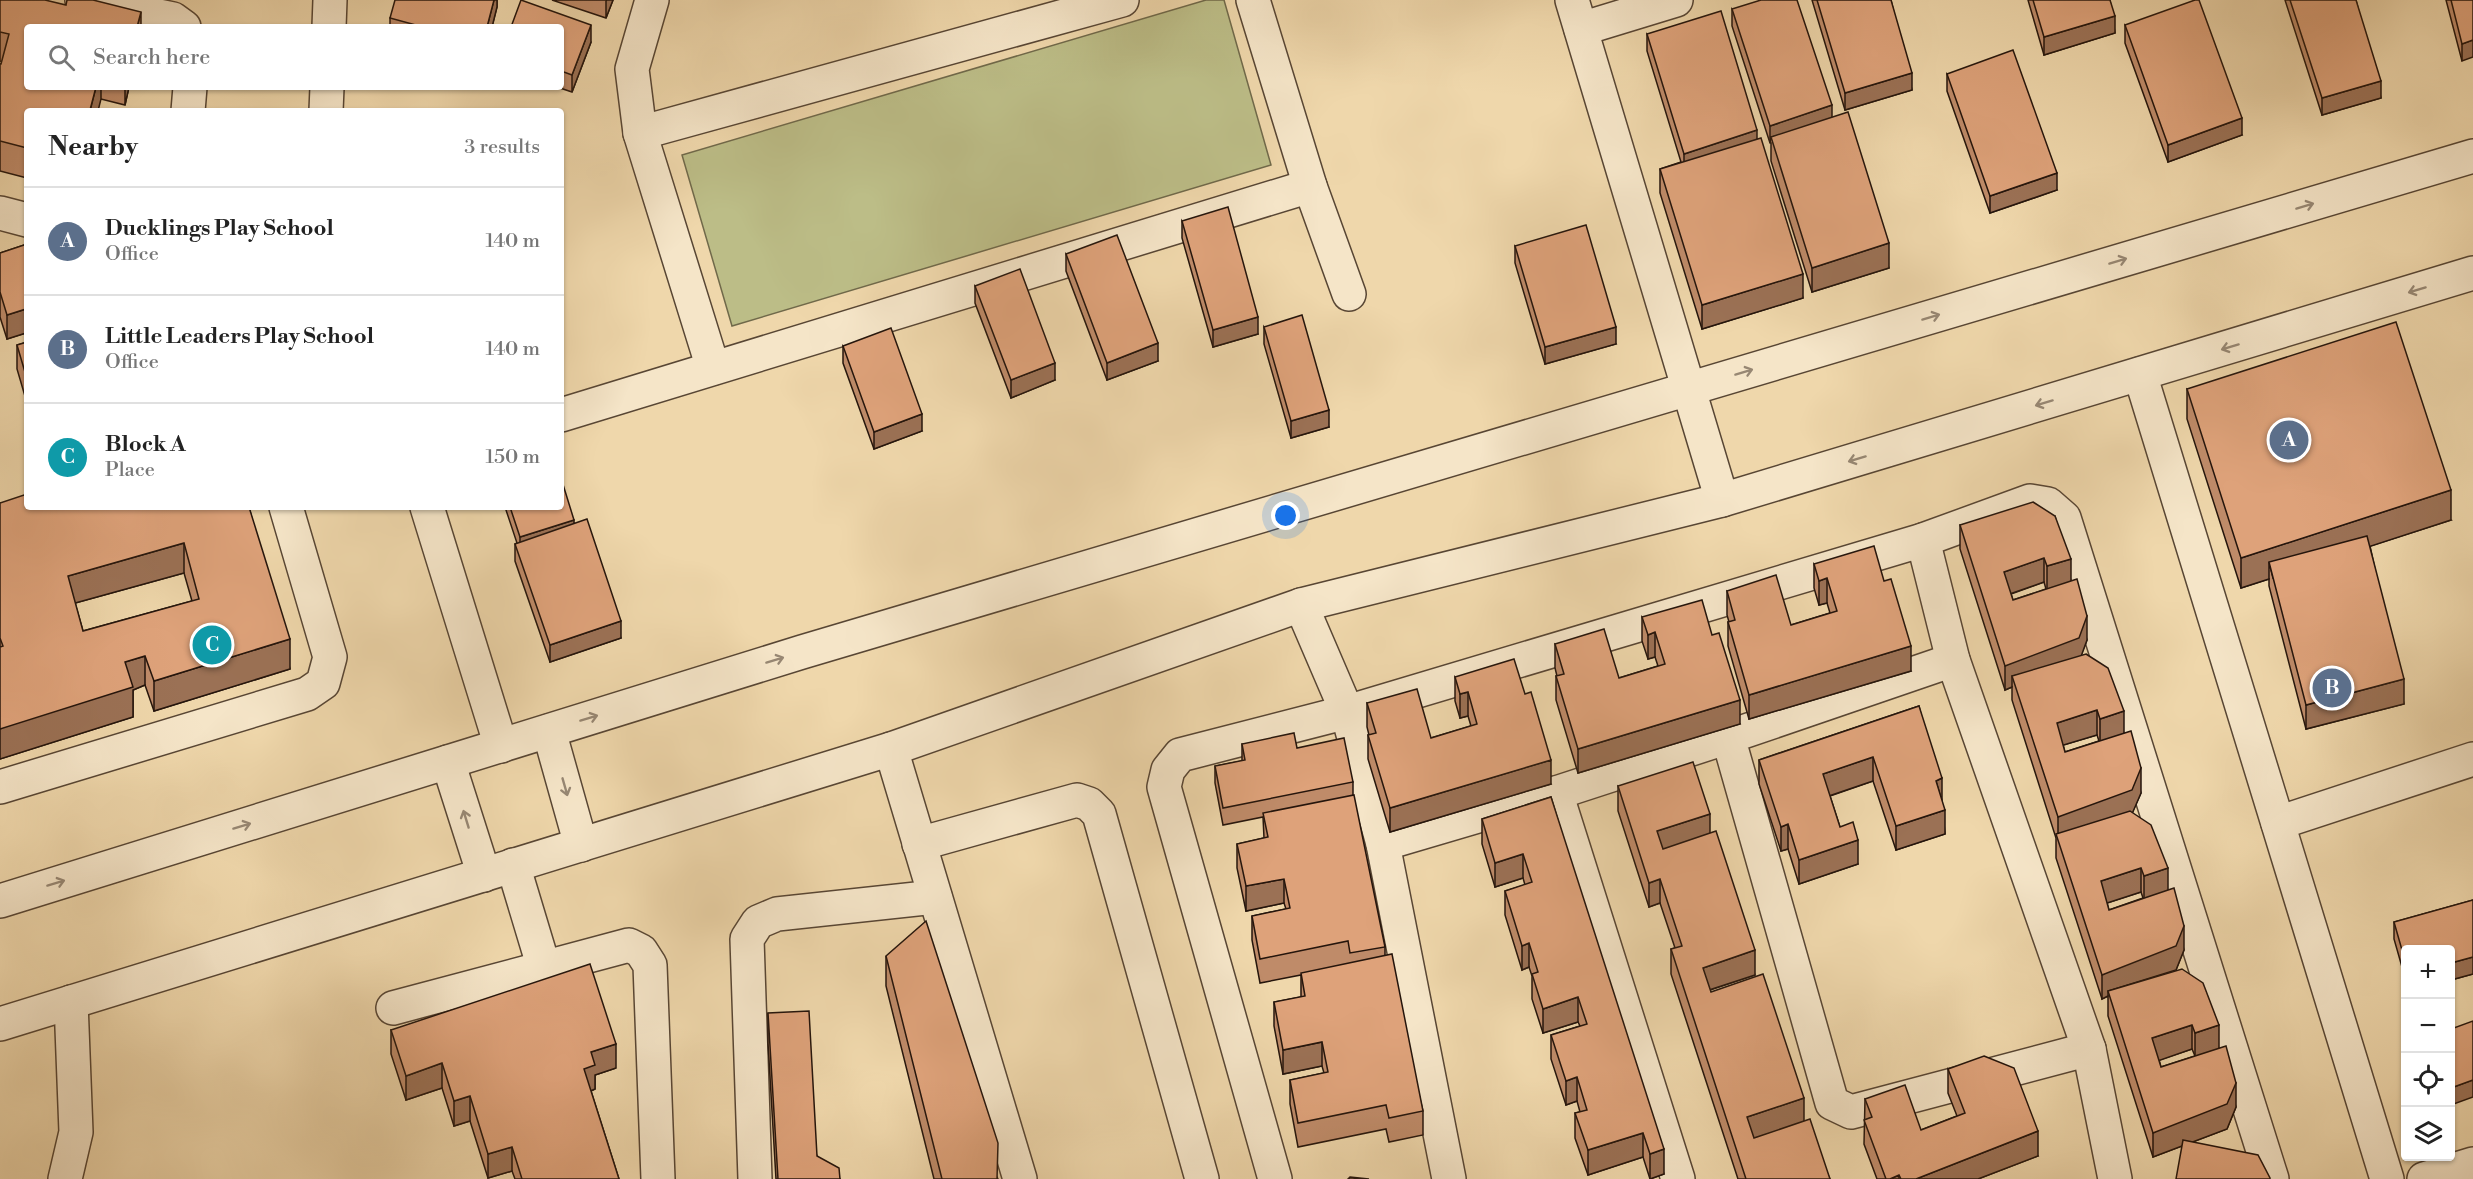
<!DOCTYPE html>
<html lang="en">
<head>
<meta charset="utf-8">
<style>
  body { margin:0; font-family:"Libre Bodoni",serif; background:#f2f2f2; color:#222 }
  .controls { position:absolute; right:18px; bottom:18px; display:grid; overflow:hidden; border-radius:6px; box-shadow:0 2px 4px #0004 }
  .controls button { width:54px; height:54px; display:grid; place-items:center; padding:0; border:0; border-bottom:2px solid #e0e0e0; background:#fff; color:#222; font:30px sans-serif }
  .you { position:absolute; left:1286px; top:516px; width:21px; height:21px; margin:-15px; border:4px solid #fff; border-radius:50%; background:#1a73e8; box-shadow:0 0 0 9px #1a73e833 }
  .badge { display:grid; place-items:center; width:39px; height:39px; border-radius:50%; background:#0f766e; color:#fff; font-size:20px; font-weight:700 }
  .pin { position:absolute; translate:-50% -50%; border:3px solid #fff; box-shadow:0 2px 6px #0006 }
  .list { margin:0; padding:0; list-style:none }
  h2 { display:flex; justify-content:space-between; align-items:center; height:78px; margin:0; padding:0 24px; font-size:26px }
  h2 small { font-size:20px; font-weight:400; color:#767676 }
  .list li { display:grid; grid-template-columns:39px 1fr auto; gap:18px; align-items:center; box-sizing:border-box; height:108px; padding:0 24px; border-top:2px solid #e0e0e0 }
  .list b { display:block; font-size:22px; white-space:nowrap }
  .list p { margin:0; font-size:20px; white-space:nowrap; color:#767676 }
  .list em { font-size:20px; font-style:normal; color:#767676 }
  .icon { flex:none; width:33px; height:33px; fill:none; stroke:currentColor; stroke-width:2; stroke-linecap:round; stroke-linejoin:round }
  .map { position:relative; flex:none; width:2473px; height:1179px; overflow:hidden }
  .search { position:absolute; background:#fff; box-shadow:0 2px 4px #0004; left:24px; top:24px; width:540px; height:66px; display:flex; align-items:center; gap:15px; box-sizing:border-box; padding:0 21px; border-radius:6px; color:#767676; font-size:22px }
  .panel { position:absolute; background:#fff; box-shadow:0 2px 4px #0004; left:24px; top:108px; width:540px; height:402px; border-radius:6px }
  .map>svg:first-child { display:block }
</style>
</head>
<body>
<div class="map">
<svg width="2473" height="1179" viewBox="0 0 2473 1179">
  <rect width="100%" height="100%" fill="#efd7ab"/>
  <filter id="stains"><feTurbulence type="fractalNoise" baseFrequency=".00333" numOctaves="4"/><feColorMatrix values="0 0 0 0 .2 0 0 0 0 .09 0 0 0 0 .02 0 0 0 .5 -.17"/></filter>
  <radialGradient id="worn" r=".72"><stop offset=".6" stop-color="#630" stop-opacity="0"/><stop offset="1" stop-color="#630" stop-opacity=".3"/></radialGradient>
  <path fill="#bcbd87" stroke="#70694a" stroke-width="1.5" d="M1206 0H1224L1271 165 732 326 682 155Z"/>
  <g fill="none" stroke-linecap="round" stroke-linejoin="round">
    <defs>
      <g id="minor">
        <path d="M82 0 173 19 184 27"/>
        <path d="M652 0 632 69 640 133 713 368"/>
        <path d="M1253 0 1310 186 1349 294"/>
        <path d="M1572 0 1722 500"/>
        <path d="M329 27 330 0"/>
        <path d="M1581 29 1676 0"/>
        <path d="M188 111 190 87"/>
        <path d="M326 111 327 87"/>
        <path d="M640 133 1122 0"/>
        <path d="M0 213 27 220"/>
        <path d="M2140 374 2387 1179"/>
        <path d="M561 415 1310 186"/>
        <path d="M427 507 501 746"/>
        <path d="M1923 540 1953 660 2089 1049 2115 1179"/>
        <path d="M1301 605 1347 712 1383 844 1449 1179"/>
        <path d="M1953 660 1728 737 1832 1103 1851 1112 2089 1049"/>
        <path d="M891 749 1020 1179"/>
        <path d="M0 787 307 694 323 683 330 657 286 507"/>
        <path d="M1556 793 1678 1179"/>
        <path d="M2278 823 2473 759"/>
        <path d="M919 844 1077 800 1089 804 1099 814 1202 1179"/>
        <path d="M1383 844 1556 793 1728 737"/>
        <path d="M513 865 544 968"/>
        <path d="M393 1008 629 945 641 951 650 965 658 1179"/>
        <path d="M65 1179 76 1132 71 1002"/>
        <path d="M755 1179 747 939 758 922 777 914 935 897"/>
        <path d="M1275 1179 1164 787 1168 770 1180 755 1347 712 1923 540 2030 501 2048 504 2064 518 2272 1179"/>
        <path d="M2424 1179 2473 1164"/>
      </g>
      <g id="tertiary">
        <path d="M549 731 581 845"/>
        <path d="M448 762 484 875"/>
        <path d="M0 901 802 652 2473 156"/>
        <path d="M0 1024 891 749 1301 605 1722 500 2473 273"/>
      </g>
    </defs>
    <use href="#minor" stroke="#584634" stroke-width="36"/>
    <use href="#tertiary" stroke="#584634" stroke-width="36"/>
    <use href="#minor" stroke="#f5e5c8" stroke-width="33"/>
    <use href="#tertiary" stroke="#f5e5c8" stroke-width="33"/>
  </g>
  <g fill="#bf8b69" stroke="#25150c" stroke-width="1.5" fill-rule="evenodd">
    <path d="M0 0 141 27 27 87H129L125 105 101 99 27 111V178L0 171V64H1L2 62 0 61Z"/>
    <path d="M497 0V7L492 27H390V18Z"/>
    <path d="M552 0H613L606 18Z"/>
    <path d="M1812 0H1891L1912 90 1845 110Z"/>
    <path d="M2028 0H2110L2115 33 2044 55Z"/>
    <path d="M2285 0H2356L2381 98 2322 115Z"/>
    <path d="M2446 0H2473L2462 61Z"/>
    <path d="M1732 9 1832 118 1889 268 1812 292 1771 161V143H1770L1732 26Z"/>
    <path d="M2125 25 2242 135 2168 162 2125 43Z"/>
    <path d="M561 27 591 42 572 92 557 87H561Z"/>
    <path d="M1647 34 1757 139 1803 298 1702 329 1660 193V169L1681 162 1647 51Z"/>
    <path d="M1947 74 2057 190 1990 213 1947 91Z"/>
    <path d="M1182 221 1258 334 1213 347 1182 238Z"/>
    <path d="M27 244V335L26 333 7 339 0 317V253Z"/>
    <path d="M1515 246 1616 344 1545 364 1515 263Z"/>
    <path d="M1066 254 1158 361 1107 380 1066 271Z"/>
    <path d="M975 286 1055 380 1011 398 975 303Z"/>
    <path d="M1264 327 1329 427 1291 438 1264 344Z"/>
    <path d="M27 342V403L17 369V345Z"/>
    <path d="M843 346 922 431 874 449 843 363Z"/>
    <path d="M2187 389 2451 520 2370 546 2404 704 2306 729 2269 586V579L2241 588 2187 419Z"/>
    <path d="M0 503 249 507 290 669 154 711 145 685 133 690V717L0 759ZM184 573 192 601 83 631 75 603Z"/>
    <path d="M505 507H561L574 523 621 638 550 662 515 561V544L517 543Z"/>
    <path d="M2055 516 2071 581 2087 640 2081 655 2124 733 2141 793 2132 813 2168 890 2184 950 2176 970 2219 1048 2236 1107 2227 1129 2153 1157 2108 1016V996L2102 999 2056 858V838L2012 700V687L2005 690 1960 549V525ZM2044 582 2046 589 2013 600 2011 594ZM2097 735 2099 741 2065 752 2063 745ZM2141 892 2143 898 2109 910 2107 903ZM2192 1049 2195 1056 2161 1067 2159 1060Z"/>
    <path d="M1814 564 1911 671 1749 719 1728 646V622H1729L1727 615V591L1791 625 1830 613 1827 603 1819 605 1814 588Z"/>
    <path d="M1642 617 1740 724 1578 773 1556 700V676H1557L1555 668V644L1619 678 1658 666 1655 657 1648 659 1642 641Z"/>
    <path d="M1455 677 1551 784 1390 832 1368 759V735H1369L1367 727V703L1431 738 1471 726 1468 716 1460 718 1455 701Z"/>
    <path d="M1919 706 1942 802 1945 834 1896 850 1873 781 1830 796 1840 827 1858 864 1799 884 1788 849 1781 851 1759 784V760Z"/>
    <path d="M1242 744 1297 748 1353 782V796L1385 947V955L1423 1111V1135L1389 1142 1386 1129 1298 1147 1290 1104V1080L1324 1073 1322 1066 1283 1074 1274 1026V1002L1301 997V975L1260 983 1252 940V916L1286 909 1284 903 1246 911 1237 868V844L1264 838 1263 817 1223 825 1215 783V766L1242 761Z"/>
    <path d="M1618 786 1710 833 1755 975 1710 990 1711 992 1804 1122 1830 1179H1738L1671 974V949L1675 948 1660 903 1649 907 1618 811Z"/>
    <path d="M1551 797 1664 1174 1650 1179 1643 1157 1588 1175 1575 1138V1113L1580 1112 1577 1101 1566 1105 1551 1059V1035L1580 1026 1578 1022 1543 1033 1532 999V976L1529 967 1522 970 1505 915V891L1525 885 1523 878 1495 887 1482 844V819Z"/>
    <path d="M2473 900V974L2451 980V950H2406V981L2394 939V922Z"/>
    <path d="M886 956 998 1179H934L886 986Z"/>
    <path d="M768 1013 817 1156 840 1179H776L768 1043Z"/>
    <path d="M391 1030 616 1068 595 1075V1089L591 1091 619 1179H515L512 1171 488 1178 470 1121 454 1126 442 1088 406 1100 391 1054Z"/>
    <path d="M1948 1069 2038 1156 1978 1179H1877L1864 1144 1865 1099 1921 1130 1957 1116 1948 1093Z"/>
  </g>
  <g fill="#9b7155" stroke="#25150c" stroke-width="1.5">
    <path d="M494 0H497V7L492 27H487Z"/>
    <path d="M607 0H613L606 18V1Z"/>
    <path d="M141 12V27H137Z"/>
    <path d="M2115 16V33L2044 55V37Z"/>
    <path d="M591 25V42L572 92V75Z"/>
    <path d="M2473 40V57L2462 61V44Z"/>
    <path d="M1912 73V90L1845 110V93Z"/>
    <path d="M2381 81V98L2322 115V98Z"/>
    <path d="M96 87H101V99L98 111H90Z"/>
    <path d="M125 87H129L125 105Z"/>
    <path d="M1832 105V123L1771 137 1770 143V126Z"/>
    <path d="M2242 118V135L2168 162V145Z"/>
    <path d="M1757 130V148L1684 171V154Z"/>
    <path d="M2057 173V190L1990 213V196Z"/>
    <path d="M1889 243V268L1812 292V268Z"/>
    <path d="M1803 274V298L1702 329V305Z"/>
    <path d="M26 309V333L7 339V315Z"/>
    <path d="M1258 317V334L1213 347V330Z"/>
    <path d="M1616 327V344L1545 364V347Z"/>
    <path d="M1158 343V361L1107 380V363Z"/>
    <path d="M1055 363V380L1011 398V380Z"/>
    <path d="M1329 410V427L1291 438V421Z"/>
    <path d="M922 414V431L874 449V432Z"/>
    <path d="M2451 490V520L2273 578 2269 562V579L2241 588V558Z"/>
    <path d="M574 520V537L520 554V537Z"/>
    <path d="M184 543V573L68 605V576Z"/>
    <path d="M2044 558V582L2004 596V572Z"/>
    <path d="M2071 559V583L2047 591V566Z"/>
    <path d="M1827 578V603L1819 605V581Z"/>
    <path d="M2087 616V640L2079 662 2012 676V687L2005 690V666Z"/>
    <path d="M621 621V638L550 662V645Z"/>
    <path d="M1655 632V657L1648 659V635Z"/>
    <path d="M290 639V669L154 711V681Z"/>
    <path d="M1911 646V671L1749 719V695Z"/>
    <path d="M145 656V685L133 690V717L0 759V729L125 662Z"/>
    <path d="M2404 679V704L2306 729V705Z"/>
    <path d="M1468 692V716L1460 718V694Z"/>
    <path d="M1740 700V724L1578 773V749Z"/>
    <path d="M2097 710V735L2057 747V723Z"/>
    <path d="M2124 711V735L2100 743V719Z"/>
    <path d="M1873 757V781L1823 798V774Z"/>
    <path d="M1551 760V784L1390 832V808Z"/>
    <path d="M2141 768V793L2132 814 2058 837V817Z"/>
    <path d="M1942 778V802L1936 781Z"/>
    <path d="M1945 810V834L1896 850V826Z"/>
    <path d="M1710 814V838L1657 855V831Z"/>
    <path d="M1788 824V849L1781 851V827Z"/>
    <path d="M1858 840V864L1799 884V860Z"/>
    <path d="M1523 854V878L1495 887V863Z"/>
    <path d="M2141 868V892L2101 905V881Z"/>
    <path d="M2168 868V892L2144 900V876Z"/>
    <path d="M1284 879V903L1246 911V886Z"/>
    <path d="M1660 879V903L1649 907V883Z"/>
    <path d="M2184 926V950L2176 970 2108 991V996L2102 999V975Z"/>
    <path d="M1529 943V967L1522 970V946Z"/>
    <path d="M1755 950V975L1703 992V968Z"/>
    <path d="M2473 957V974L2451 980V963Z"/>
    <path d="M1578 997V1022L1543 1033V1009Z"/>
    <path d="M2192 1025V1049L2152 1063V1038Z"/>
    <path d="M2219 1025V1050L2195 1057V1033Z"/>
    <path d="M1322 1042V1066L1283 1074V1050Z"/>
    <path d="M616 1044V1068L595 1075V1089L584 1094V1069L591 1052Z"/>
    <path d="M442 1063V1088L406 1100V1076Z"/>
    <path d="M1577 1077V1101L1566 1105V1081Z"/>
    <path d="M2473 1080V1097L2451 1105V1088Z"/>
    <path d="M2236 1083V1107L2227 1129 2153 1157V1133Z"/>
    <path d="M470 1096V1121L454 1126V1101Z"/>
    <path d="M1804 1098V1122L1747 1141V1117Z"/>
    <path d="M2038 1131V1156L1978 1179H1916Z"/>
    <path d="M1643 1133V1157L1588 1175V1150Z"/>
    <path d="M512 1147V1171L488 1178V1154Z"/>
    <path d="M1664 1149V1174L1650 1179V1154Z"/>
    <path d="M1899 1175V1179H1890Z"/>
  </g>
  <g fill="#dea27a" stroke="#25150c" stroke-width="1.5" fill-rule="evenodd">
    <path d="M0 0H45L66 5 67 0H93L141 12 137 27H27V87H96L90 110 94 111H27V148L0 141V64H1L9 34 0 32Z"/>
    <path d="M395 0H494L487 27H423L390 18Z"/>
    <path d="M521 0 591 25 572 75 561 71V27H511Z"/>
    <path d="M1761 0H1797L1832 105 1770 126 1732 9Z"/>
    <path d="M1817 0H1891L1912 73 1845 93Z"/>
    <path d="M2033 0H2110L2115 16 2044 37Z"/>
    <path d="M2195 0H2199L2242 118 2168 145 2125 25Z"/>
    <path d="M2290 0H2356L2381 81 2322 98Z"/>
    <path d="M2451 0H2473V40L2462 44Z"/>
    <path d="M1721 11 1757 130 1684 154 1647 34Z"/>
    <path d="M2013 50 2057 173 1990 196 1947 74Z"/>
    <path d="M1848 112 1889 243 1812 268 1771 137Z"/>
    <path d="M1761 138 1803 274 1702 305 1660 169Z"/>
    <path d="M1228 207 1258 317 1213 330 1182 221Z"/>
    <path d="M1586 225 1616 327 1545 347 1515 246Z"/>
    <path d="M1117 235 1158 343 1107 363 1066 254Z"/>
    <path d="M27 244V311L26 309 7 315 0 292V253Z"/>
    <path d="M1020 269 1055 363 1011 380 975 286Z"/>
    <path d="M1302 315 1329 410 1291 421 1264 327Z"/>
    <path d="M2396 322 2451 490 2241 558 2187 389Z"/>
    <path d="M891 328 922 414 874 432 843 346Z"/>
    <path d="M27 342V379L17 345Z"/>
    <path d="M561 478 574 520 520 537 510 507H561Z"/>
    <path d="M27 494V507H249L290 639 154 681 145 656 125 662 133 687 0 729V647L3 646 0 638V503ZM184 543 199 599 83 631 68 576Z"/>
    <path d="M2033 502 2055 516 2071 559 2047 566 2044 558 2004 572 2013 600 2077 579 2087 616 2079 638 2005 666 1960 525Z"/>
    <path d="M587 519 621 621 550 645 515 544Z"/>
    <path d="M2367 536 2404 679 2306 705 2269 562Z"/>
    <path d="M1874 546 1884 581 1891 579 1911 646 1749 695 1728 622 1735 620 1727 591 1776 575 1791 625 1837 611 1827 578 1819 581 1814 564Z"/>
    <path d="M1702 600 1712 635 1719 633 1740 700 1578 749 1556 676 1564 674 1555 644 1604 629 1619 678 1665 664 1655 632 1648 635 1642 617Z"/>
    <path d="M2086 654 2108 668 2124 711 2100 719 2097 710 2057 723 2065 752 2131 731 2141 768 2132 790 2058 817 2012 676Z"/>
    <path d="M1514 659 1525 694 1531 692 1551 760 1390 808 1368 735 1376 733 1367 703 1417 689 1431 738 1477 724 1468 692 1460 694 1455 677Z"/>
    <path d="M1919 706 1942 778 1936 781 1945 810 1896 826 1873 757 1823 774 1840 827 1853 822 1858 840 1799 860 1788 824 1781 827 1759 760Z"/>
    <path d="M1294 733 1297 748 1344 738 1353 782 1223 808 1215 766 1245 760 1242 744Z"/>
    <path d="M1693 762 1710 814 1657 831 1663 849 1716 831 1755 950 1703 968 1711 992 1763 974 1804 1098 1747 1117 1754 1138 1810 1119 1830 1179H1746L1671 949 1682 946 1660 879 1649 883 1618 786Z"/>
    <path d="M1354 795 1385 947 1350 953 1348 941 1260 959 1252 916 1290 908 1284 879 1246 886 1237 844 1268 837 1263 813Z"/>
    <path d="M1551 797 1664 1149 1650 1154 1643 1133 1588 1150 1575 1113 1587 1110 1577 1077 1566 1081 1551 1035 1587 1024 1578 997 1543 1009 1532 974 1538 972 1529 943 1522 946 1505 891 1532 882 1523 854 1495 863 1482 819Z"/>
    <path d="M2130 811 2151 825 2168 868 2144 876 2141 868 2101 881 2109 910 2174 888 2184 926 2176 946 2102 975 2056 834Z"/>
    <path d="M2473 900V957L2451 963V950H2406V964L2394 922Z"/>
    <path d="M926 921 998 1143 997 1179H942L886 956Z"/>
    <path d="M1392 954 1423 1111 1389 1118 1386 1105 1298 1123 1290 1080 1328 1072 1322 1042 1283 1050 1274 1002 1305 996 1301 973Z"/>
    <path d="M590 964 616 1044 591 1052 595 1065 584 1069 619 1179H522L512 1147 488 1154 470 1096 454 1101 442 1063 406 1076 391 1030Z"/>
    <path d="M2182 969 2203 983 2219 1025 2195 1033 2192 1025 2152 1038 2161 1067 2226 1046 2236 1083 2227 1104 2153 1133 2108 991Z"/>
    <path d="M809 1011 817 1156 839 1168 840 1179H778L768 1013Z"/>
    <path d="M2473 1021V1080L2451 1088V1029Z"/>
    <path d="M1984 1056 2014 1068 2038 1131 1916 1179H1901L1899 1175 1890 1179H1886L1864 1120 1872 1117 1865 1099 1905 1085 1921 1130 1965 1113 1948 1069Z"/>
    <path d="M2183 1140 2258 1155 2270 1178V1179H2176Z"/>
    <path d="M1350 1177 1369 1179H1348Z"/>
  </g>
  <defs><path id="oneway-shaft" d="M-6 0H5M1.5-3L5.5 0L1.5 3" fill="none" stroke-width="1.6" stroke-linecap="round" stroke-linejoin="round" transform="scale(1.5)"/></defs>
  <g stroke="#978773">
    <use href="#oneway-shaft" transform="translate(2305 206) rotate(-17)"/>
    <use href="#oneway-shaft" transform="translate(2118 261) rotate(-17)"/>
    <use href="#oneway-shaft" transform="translate(2417 290) rotate(163)"/>
    <use href="#oneway-shaft" transform="translate(1931 317) rotate(-17)"/>
    <use href="#oneway-shaft" transform="translate(2230 347) rotate(163)"/>
    <use href="#oneway-shaft" transform="translate(1744 372) rotate(-17)"/>
    <use href="#oneway-shaft" transform="translate(2044 403) rotate(163)"/>
    <use href="#oneway-shaft" transform="translate(1857 459) rotate(163)"/>
    <use href="#oneway-shaft" transform="translate(775 660) rotate(-17)"/>
    <use href="#oneway-shaft" transform="translate(589 718) rotate(-17)"/>
    <use href="#oneway-shaft" transform="translate(565 787) rotate(74)"/>
    <use href="#oneway-shaft" transform="translate(466 819) rotate(-107)"/>
    <use href="#oneway-shaft" transform="translate(242 826) rotate(-17)"/>
    <use href="#oneway-shaft" transform="translate(56 883) rotate(-17)"/>
  </g>
  <rect width="100%" height="100%" filter="url(#stains)"/>
  <rect width="100%" height="100%" fill="url(#worn)"/>
</svg>
<div class="controls">
<button>+</button>
<button>−</button>
<button><svg class="icon" aria-label="locate" viewBox="0 0 24 24"><circle cx="12" cy="12" r="6"/><path d="M12 2v4M12 18v4M2 12h4M18 12h4"/></svg></button>
<button><svg class="icon" aria-label="layers" viewBox="0 0 24 24"><path d="M12 4l9 5-9 5-9-5zM3 14l9 5 9-5"/></svg></button>
</div>
<div class="you"></div>
<div class="pin badge" style="left:2289px;top:440px;background:#5c6f8a">A</div>
<div class="pin badge" style="left:2332px;top:688px;background:#5c6f8a">B</div>
<div class="pin badge" style="left:212px;top:645px;background:#0f9aa8">C</div>
<div class="search"><svg class="icon" aria-label="search" viewBox="0 0 24 24"><circle cx="10" cy="10" r="6"/><path d="M15 15l6 6"/></svg>Search here</div>
<section class="panel">
<h2>Nearby<small>3 results</small></h2>
<ul class="list">
<li><span class="badge" style="background:#5c6f8a">A</span><div><b>Ducklings Play School</b><p>Office</p></div><em>140 m</em></li>
<li><span class="badge" style="background:#5c6f8a">B</span><div><b>Little Leaders Play School</b><p>Office</p></div><em>140 m</em></li>
<li><span class="badge" style="background:#0f9aa8">C</span><div><b>Block A</b><p>Place</p></div><em>150 m</em></li>
</ul>
</section>
</div>
</body>
</html>
